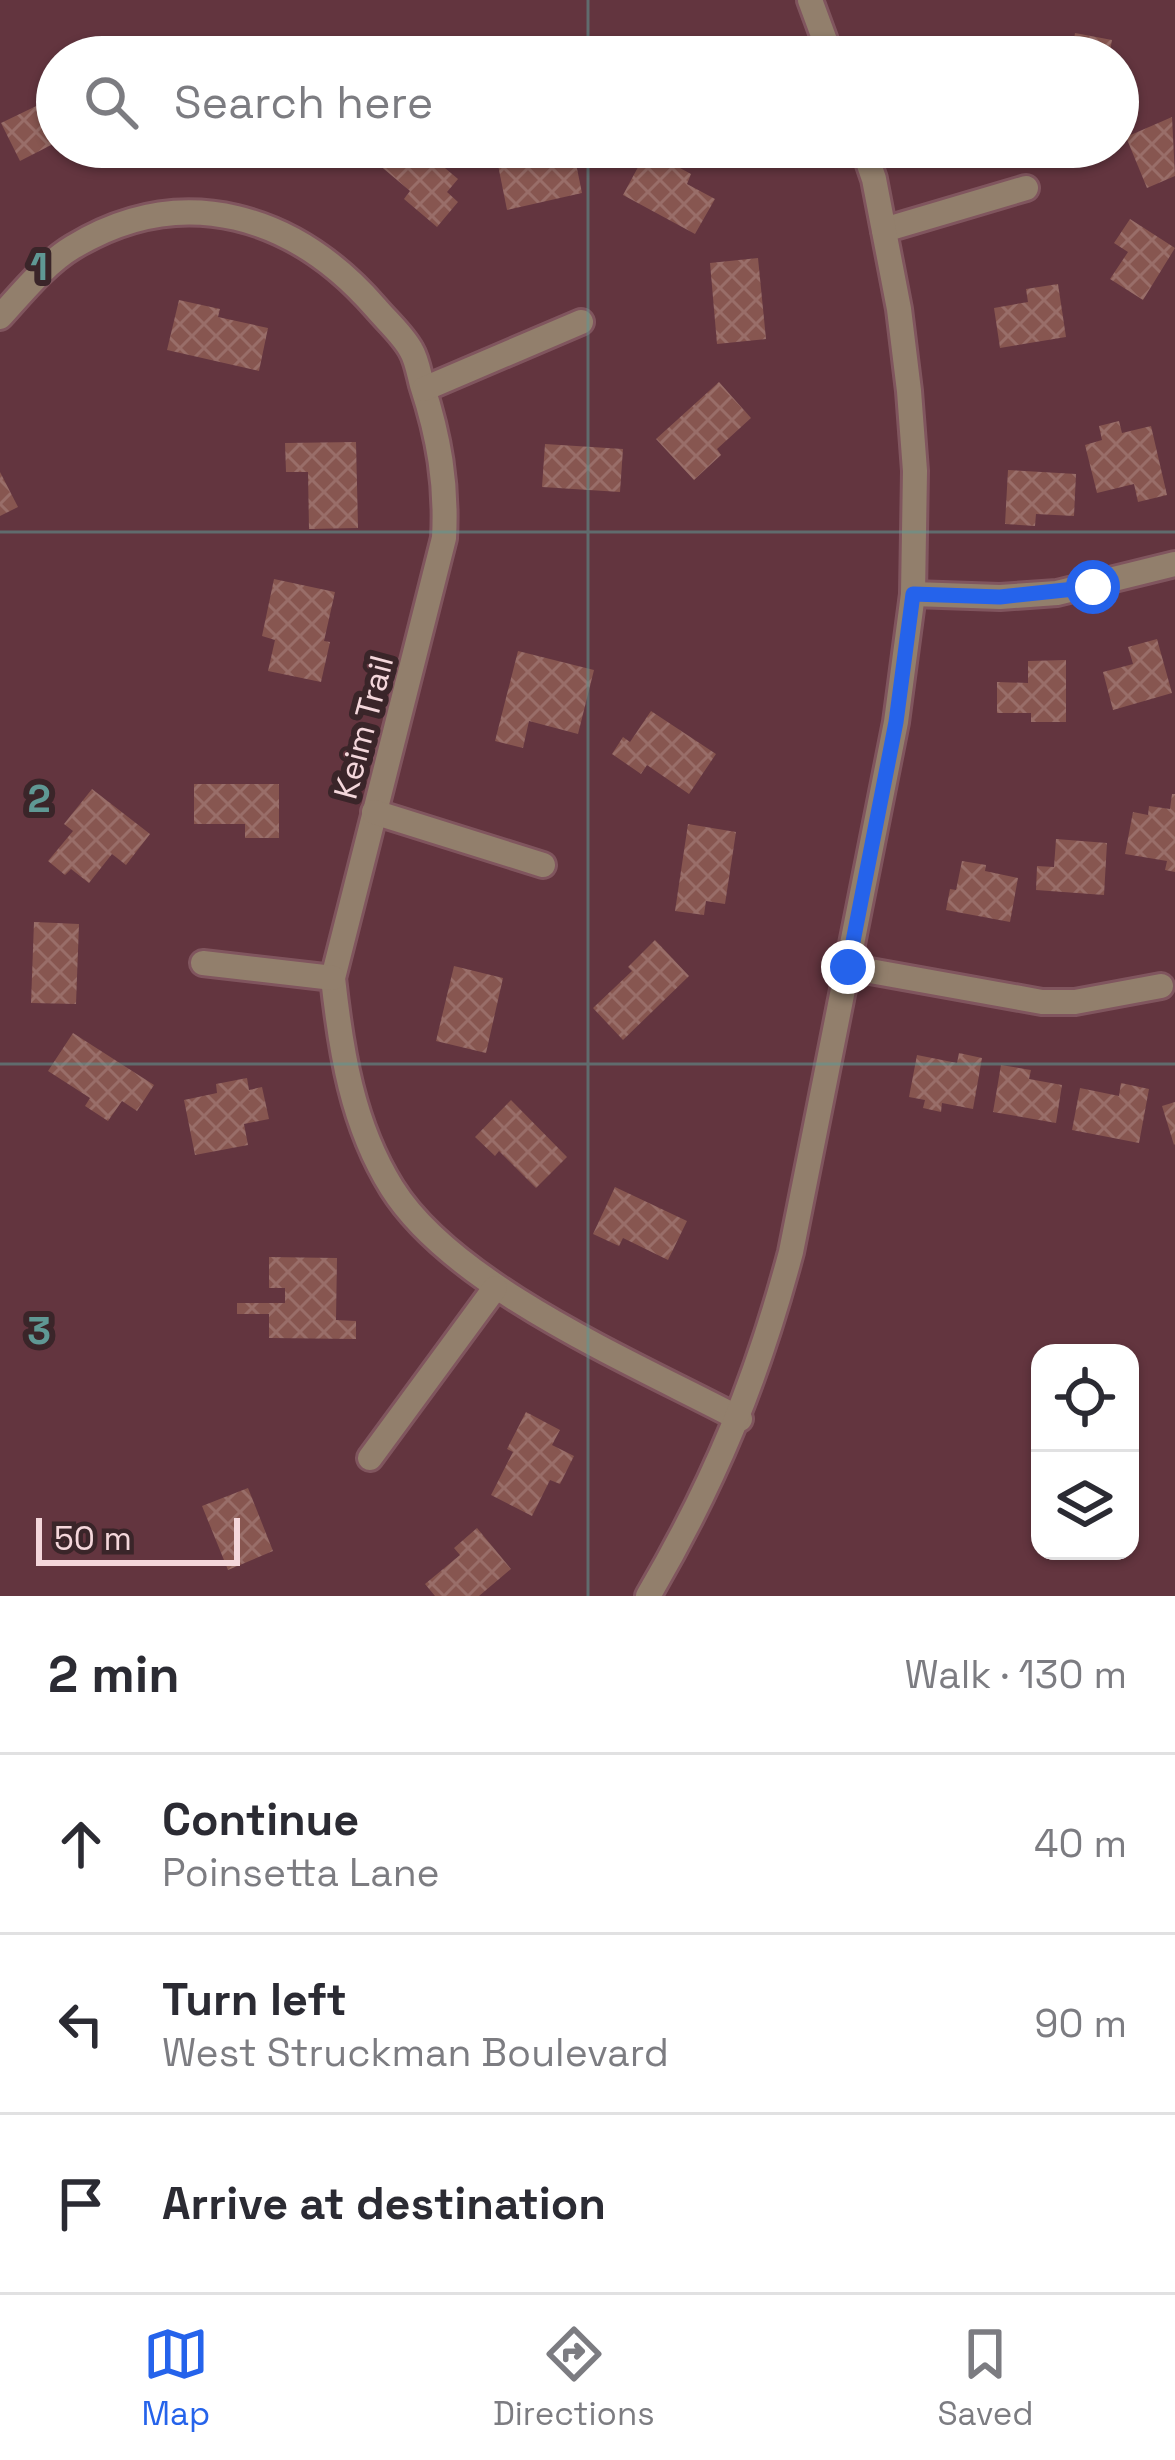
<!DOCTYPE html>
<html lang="en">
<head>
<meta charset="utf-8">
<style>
  body { margin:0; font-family:"Space Grotesk",sans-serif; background:#f2f2f3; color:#2b2b33 }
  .controls { position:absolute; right:36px; bottom:36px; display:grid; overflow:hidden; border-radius:24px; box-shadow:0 3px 9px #0004 }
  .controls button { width:108px; height:108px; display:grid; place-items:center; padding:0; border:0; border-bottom:3px solid #e1e1e2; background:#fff; color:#2b2b33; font:60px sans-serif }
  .scale { position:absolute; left:36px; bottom:30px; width:204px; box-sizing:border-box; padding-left:12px; border:6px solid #f4d7db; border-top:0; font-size:33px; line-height:42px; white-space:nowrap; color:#f4d7db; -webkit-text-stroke:9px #3a2529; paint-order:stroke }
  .stop { position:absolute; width:36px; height:36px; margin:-27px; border:9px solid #2563eb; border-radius:50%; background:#fff }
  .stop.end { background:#2563eb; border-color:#fff; box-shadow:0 3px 12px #0008 }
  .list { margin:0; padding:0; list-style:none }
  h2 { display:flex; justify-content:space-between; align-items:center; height:156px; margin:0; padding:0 48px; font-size:51px }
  h2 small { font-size:39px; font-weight:400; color:#7c7c81 }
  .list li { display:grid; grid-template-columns:78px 1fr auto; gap:36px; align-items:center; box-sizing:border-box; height:180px; padding:0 48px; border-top:3px solid #e1e1e2 }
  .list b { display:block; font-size:45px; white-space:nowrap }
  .list p { margin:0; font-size:39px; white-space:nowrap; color:#7c7c81 }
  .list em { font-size:39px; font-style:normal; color:#7c7c81 }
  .icon { flex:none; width:66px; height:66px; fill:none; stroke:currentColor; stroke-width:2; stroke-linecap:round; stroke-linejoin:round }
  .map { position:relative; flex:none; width:1175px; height:1596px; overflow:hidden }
  .search { position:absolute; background:#fff; box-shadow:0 3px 9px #0004; left:36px; right:36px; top:36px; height:132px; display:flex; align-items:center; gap:30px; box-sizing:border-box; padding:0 42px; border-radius:66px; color:#7c7c81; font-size:45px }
  .sheet { height:696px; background:#fff }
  nav { display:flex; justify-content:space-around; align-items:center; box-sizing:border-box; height:168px; border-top:3px solid #e1e1e2; background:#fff; font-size:33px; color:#7c7c81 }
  nav a { display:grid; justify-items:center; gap:6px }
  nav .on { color:#2563eb }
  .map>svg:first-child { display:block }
</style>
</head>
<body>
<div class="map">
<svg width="1175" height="1596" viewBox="0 0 1175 1596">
  <defs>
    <pattern id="building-cross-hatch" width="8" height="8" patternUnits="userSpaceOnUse" patternTransform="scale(3)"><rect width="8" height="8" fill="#875650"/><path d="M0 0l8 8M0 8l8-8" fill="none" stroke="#996e69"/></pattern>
  </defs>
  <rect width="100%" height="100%" fill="#63353f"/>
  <g fill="url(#building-cross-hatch)">
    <path d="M1075 33 1112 40 1109 57H1039L1042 39 1073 45Z"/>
    <path d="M952 48 995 55V57H951Z"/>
    <path d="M57 96V142L20 161 1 123Z"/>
    <path d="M1172 117 1175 176 1147 188 1126 137Z"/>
    <path d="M380 147H420L458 179 447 192 458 202 437 227 404 199 410 191 371 158Z"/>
    <path d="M573 149 582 193 507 210 498 165Z"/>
    <path d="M644 156 666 168 669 162 691 174 687 184 715 199 695 234 623 195Z"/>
    <path d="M1130 219 1175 248 1143 300 1110 279 1128 252 1114 243Z"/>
    <path d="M758 258 766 339 717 344 710 263Z"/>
    <path d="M1058 284 1066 337 1000 348 994 308 1028 302 1026 289Z"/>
    <path d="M179 300 220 309 218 317 268 328 259 371 167 350Z"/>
    <path d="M719 382 751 418 717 449 721 455 694 480 656 439Z"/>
    <path d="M1119 421 1122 433 1151 426 1167 495 1138 502 1134 484 1097 493 1085 445 1102 440 1099 426Z"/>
    <path d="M356 442 358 528 309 529 308 472H286L285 443Z"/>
    <path d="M545 444 623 449 620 492 542 487Z"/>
    <path d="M1008 470 1076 474 1074 516 1036 514 1035 526 1005 524Z"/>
    <path d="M0 472 18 507 0 516Z"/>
    <path d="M274 579 335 592 324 641 330 642 321 682 268 671 275 640 262 636Z"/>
    <path d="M1157 639 1172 693 1113 710 1103 672 1133 664 1128 647Z"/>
    <path d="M518 651 594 670 578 734 529 721 523 748 495 741Z"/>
    <path d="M1066 660V722H1031V713H997V682L1028 683V661Z"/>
    <path d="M651 711 716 754 689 794 647 765 641 774 612 754 623 737 630 742Z"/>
    <path d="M194 784H279V838H245V824H194Z"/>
    <path d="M92 789 150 834 126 865 112 854 89 883 71 869 65 875 48 861 73 831 64 824Z"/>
    <path d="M1172 794H1175V872L1165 870 1167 861 1125 854 1133 812 1148 815 1149 806 1170 809Z"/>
    <path d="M688 824 736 832 725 904 706 901 704 915 675 911Z"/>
    <path d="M1056 839 1107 843 1104 895 1036 890 1037 866 1054 867Z"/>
    <path d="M962 861 986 865 985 871 1018 878 1010 922 946 910 950 889 956 890Z"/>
    <path d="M34 922 79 924 76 1004 31 1003Z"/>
    <path d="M655 940 689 976 623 1040 593 1008 632 971 628 967Z"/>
    <path d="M454 966 503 978 486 1053 436 1041Z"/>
    <path d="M73 1033 154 1085 137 1111 122 1101 108 1121 85 1106 90 1098 48 1071Z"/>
    <path d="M959 1053 982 1058 973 1109 942 1103 941 1112 923 1108 925 1100 909 1097 917 1055 957 1063Z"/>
    <path d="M1001 1065 1031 1070 1029 1079 1062 1085 1056 1123 993 1112Z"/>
    <path d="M247 1078 249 1090 262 1087 269 1119 244 1124 248 1145 195 1155 184 1100 217 1093 216 1084Z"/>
    <path d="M1121 1083 1149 1089 1139 1143 1072 1130 1080 1088 1119 1096Z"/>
    <path d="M511 1100 567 1157 536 1188 499 1151 495 1156 475 1137Z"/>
    <path d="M1175 1102V1144L1174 1145 1162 1106Z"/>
    <path d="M615 1187 687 1221 668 1260 623 1238 619 1246 593 1234Z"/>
    <path d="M269 1257 337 1258 336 1320 356 1321V1339L269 1338V1314H237V1303H285V1288H269Z"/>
    <path d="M526 1412 560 1430 552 1445 574 1456 560 1484 550 1480 532 1516 491 1495 513 1452 507 1449Z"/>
    <path d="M248 1488 273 1551 228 1570 202 1506Z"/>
    <path d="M477 1528 511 1569 479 1596H435L425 1584 460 1555 454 1548Z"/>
  </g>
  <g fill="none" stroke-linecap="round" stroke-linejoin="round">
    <defs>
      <g id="minor">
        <path d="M810 0 831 57"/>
        <path d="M884 230 1026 188"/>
        <path d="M0 317C21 294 46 263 73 247 184 180 296 216 376 308 387 321 403 335 411 350 417 360 419 374 422 385 439 437 447 484 444 538L333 978C341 1051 352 1124 392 1188 454 1287 636 1364 740 1419"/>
        <path d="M424 389 581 322"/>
        <path d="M913 594 1000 597 1057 593 1175 564"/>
        <path d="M374 812 543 865"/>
        <path d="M203 963 333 978"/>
        <path d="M848 967 1042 1002H1075L1161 986"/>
        <path d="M370 1458 495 1288"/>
        <path d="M648 1596C715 1482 757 1380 791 1252L896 722 913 594 915 471 909 391 899 309 874 179 863 147"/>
      </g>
    </defs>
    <use href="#minor" stroke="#80555e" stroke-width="30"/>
    <use href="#minor" stroke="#927f6c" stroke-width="24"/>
  </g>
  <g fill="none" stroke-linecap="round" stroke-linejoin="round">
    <path stroke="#2563eb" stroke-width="15" d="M848 967 896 722 913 594 1000 597 1093 587"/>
  </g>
  <path fill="none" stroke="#5f9894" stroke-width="3" stroke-opacity="0.55" d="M588 0V57M588 147V1596M0 532H1175M0 1064H1175"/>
  <g text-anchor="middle" stroke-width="12" stroke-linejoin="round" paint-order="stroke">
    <g font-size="33" fill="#f4d7db" stroke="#3a2529">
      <text transform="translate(363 727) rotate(-75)" y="12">Keim Trail</text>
    </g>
  </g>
  <g font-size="39" text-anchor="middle" font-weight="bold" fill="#5f9894" stroke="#3a2529" stroke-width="12" stroke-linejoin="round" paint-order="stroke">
    <text x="39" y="280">1</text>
    <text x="39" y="812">2</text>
    <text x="39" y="1344">3</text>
  </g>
</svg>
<div class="controls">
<button><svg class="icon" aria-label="locate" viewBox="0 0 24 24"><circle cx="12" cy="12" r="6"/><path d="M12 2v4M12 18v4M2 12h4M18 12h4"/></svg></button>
<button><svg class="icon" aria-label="layers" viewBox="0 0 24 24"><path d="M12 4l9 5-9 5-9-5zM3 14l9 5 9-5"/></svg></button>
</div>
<div class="scale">50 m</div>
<div class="stop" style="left:1093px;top:587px"></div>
<div class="stop end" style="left:848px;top:967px"></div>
<div class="search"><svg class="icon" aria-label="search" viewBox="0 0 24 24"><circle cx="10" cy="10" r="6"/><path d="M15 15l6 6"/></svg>Search here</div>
</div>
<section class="sheet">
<h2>2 min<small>Walk · 130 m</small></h2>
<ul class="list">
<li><svg class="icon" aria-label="ahead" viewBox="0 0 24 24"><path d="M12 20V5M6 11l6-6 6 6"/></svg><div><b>Continue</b><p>Poinsetta Lane</p></div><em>40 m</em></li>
<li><svg class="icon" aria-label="left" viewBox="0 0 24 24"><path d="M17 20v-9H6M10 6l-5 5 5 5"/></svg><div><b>Turn left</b><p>West Struckman Boulevard</p></div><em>90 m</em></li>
<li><svg class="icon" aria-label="arrive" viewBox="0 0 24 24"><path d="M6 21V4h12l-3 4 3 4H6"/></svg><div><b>Arrive at destination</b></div></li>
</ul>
</section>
<nav>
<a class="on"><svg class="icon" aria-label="map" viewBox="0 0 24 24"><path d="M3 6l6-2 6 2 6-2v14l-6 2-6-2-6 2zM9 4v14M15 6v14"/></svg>Map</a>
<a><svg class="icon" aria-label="directions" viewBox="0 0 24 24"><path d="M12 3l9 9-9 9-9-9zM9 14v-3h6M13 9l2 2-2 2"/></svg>Directions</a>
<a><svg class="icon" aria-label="saved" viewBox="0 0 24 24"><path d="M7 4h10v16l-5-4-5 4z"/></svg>Saved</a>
</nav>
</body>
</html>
